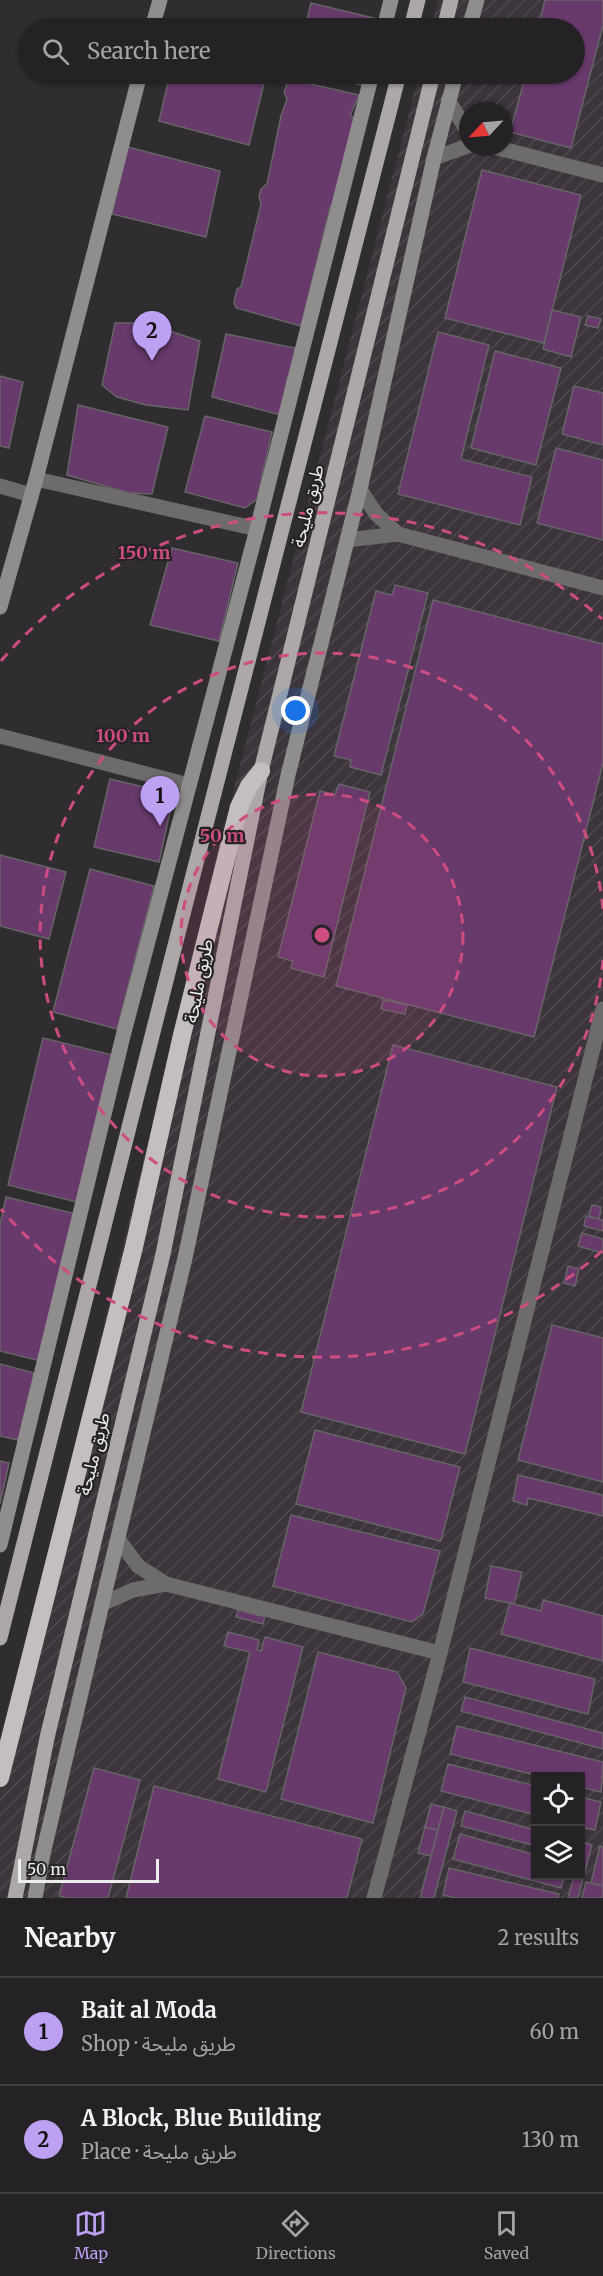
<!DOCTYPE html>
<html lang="en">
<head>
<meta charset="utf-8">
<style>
  body { margin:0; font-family:Merriweather,"Noto Sans Arabic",serif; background:#302f31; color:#f1f3f6 }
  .controls { position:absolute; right:18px; bottom:18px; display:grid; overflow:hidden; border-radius:0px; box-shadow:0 2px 4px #0004 }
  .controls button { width:54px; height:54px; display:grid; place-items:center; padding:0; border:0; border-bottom:2px solid #413f41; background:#242224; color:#f1f3f6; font:30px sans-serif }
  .compass { position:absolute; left:459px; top:102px; width:54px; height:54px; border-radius:50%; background:#242224; box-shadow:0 2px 4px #0004; rotate:244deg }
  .scale { position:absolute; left:18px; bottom:15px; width:141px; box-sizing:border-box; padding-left:6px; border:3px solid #eeedee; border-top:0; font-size:16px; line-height:21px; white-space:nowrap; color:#eeedee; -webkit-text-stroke:4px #262326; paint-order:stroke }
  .you { position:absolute; left:296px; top:711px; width:21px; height:21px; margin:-15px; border:4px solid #fff; border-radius:50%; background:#1a73e8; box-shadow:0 0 0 9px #1a73e833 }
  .badge { display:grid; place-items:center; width:39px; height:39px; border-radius:50%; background:#bca0f2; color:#111; font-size:20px; font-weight:700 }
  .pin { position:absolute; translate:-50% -50px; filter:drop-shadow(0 2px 3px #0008) }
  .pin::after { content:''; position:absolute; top:32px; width:21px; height:18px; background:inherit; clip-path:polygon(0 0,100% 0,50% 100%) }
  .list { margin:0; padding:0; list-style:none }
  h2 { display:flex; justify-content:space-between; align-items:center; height:78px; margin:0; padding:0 24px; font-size:26px }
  h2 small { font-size:20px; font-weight:400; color:#a3a4a6 }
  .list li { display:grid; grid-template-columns:39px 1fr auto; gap:18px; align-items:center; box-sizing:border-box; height:108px; padding:0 24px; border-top:2px solid #413f41 }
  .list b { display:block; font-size:22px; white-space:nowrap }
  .list p { margin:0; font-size:20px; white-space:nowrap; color:#a3a4a6 }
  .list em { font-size:20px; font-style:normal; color:#a3a4a6 }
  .icon { flex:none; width:33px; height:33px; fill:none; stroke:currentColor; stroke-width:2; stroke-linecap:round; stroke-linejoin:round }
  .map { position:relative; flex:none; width:603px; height:1898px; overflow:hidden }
  .search { position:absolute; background:#242224; box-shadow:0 2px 4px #0004; left:18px; right:18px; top:18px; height:66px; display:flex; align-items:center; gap:15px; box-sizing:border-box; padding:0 21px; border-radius:33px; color:#a3a4a6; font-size:22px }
  .sheet { height:294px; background:#242224 }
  nav { display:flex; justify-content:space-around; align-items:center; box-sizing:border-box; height:84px; border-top:2px solid #413f41; background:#242224; font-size:16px; color:#a3a4a6 }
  nav a { display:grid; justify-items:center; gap:3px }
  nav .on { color:#bca0f2 }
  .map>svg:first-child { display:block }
</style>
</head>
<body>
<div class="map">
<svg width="603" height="1898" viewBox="0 0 603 1898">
  <defs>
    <pattern id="industrial-furrows" width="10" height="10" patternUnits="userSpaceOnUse" patternTransform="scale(1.5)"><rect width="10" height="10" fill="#3c353c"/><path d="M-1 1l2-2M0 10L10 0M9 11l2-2" fill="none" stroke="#4f494f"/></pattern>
  </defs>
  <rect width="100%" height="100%" fill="#302d30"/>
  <path fill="url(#industrial-furrows)" fill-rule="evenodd" d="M438 0H603V1898H0V1758L217 854 419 74H574V28H431ZM468 111H504V147H468ZM536 1776H580V1876H536Z"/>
  <g fill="#683a6c" stroke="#676467" stroke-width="1.5">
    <path d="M545 0H603V25L571 148 510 132 526 74H574V28H538Z"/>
    <path d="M311 3 378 19 376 28H305Z"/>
    <path d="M170 74H243L265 79 249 145 159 121Z"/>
    <path d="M316 74H365L362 85Z"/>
    <path d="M293 80 359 95 350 116 356 119 334 202 330 207 301 326 236 308 234 302 237 289 241 287 261 204 259 197 261 189 267 184 281 116 287 99 284 92 287 84Z"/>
    <path d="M128 147 220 171 206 237 112 214Z"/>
    <path d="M482 170 581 195 544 343 445 318Z"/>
    <path d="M552 310 581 317 571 357 543 349Z"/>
    <path d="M588 316 601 319 598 328 585 325Z"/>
    <path d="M115 323H135L164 329 200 341 188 410 146 405 117 397 102 385Z"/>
    <path d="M438 332 489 345 461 459 532 477 520 525 398 494Z"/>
    <path d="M226 334 295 348 291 374 287 378 281 415 212 397Z"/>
    <path d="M495 351 561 368 536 465 471 448Z"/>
    <path d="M0 376 23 382 9 448 0 446Z"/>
    <path d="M574 386 603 393V445L562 434Z"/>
    <path d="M78 405 168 427 152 494 129 493 67 475Z"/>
    <path d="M205 416 272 432 257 499 245 508 185 492Z"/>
    <path d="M556 448 603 460V540L537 523Z"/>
    <path d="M172 548 238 563 219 641 150 625Z"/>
    <path d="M395 585 428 593 381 775 350 767 351 760 334 756 376 591 392 595Z"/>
    <path d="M433 600 603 644V763L534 1037 336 986Z"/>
    <path d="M110 779 174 794 159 862 94 847Z"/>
    <path d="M339 784 370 792 324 977 291 968 293 961 278 957 320 791 335 795Z"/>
    <path d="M0 855 66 872 49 939 0 926Z"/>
    <path d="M90 869 154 886 117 1029 53 1012Z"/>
    <path d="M383 1000 407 1005 405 1014 381 1009Z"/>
    <path d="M43 1038 112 1055 77 1202 8 1185Z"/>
    <path d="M393 1045 557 1087 465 1454 301 1412Z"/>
    <path d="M6 1197 76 1214 41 1361 0 1351V1224Z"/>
    <path d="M592 1205 601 1207 599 1219 589 1216Z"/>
    <path d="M586 1216 603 1220V1231L584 1226Z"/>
    <path d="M582 1233 603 1239V1253L578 1246Z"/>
    <path d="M568 1266 579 1269 575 1286 564 1283Z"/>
    <path d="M552 1325 603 1338V1482L518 1460Z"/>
    <path d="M0 1364 34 1373 18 1440 0 1436Z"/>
    <path d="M315 1430 460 1467 441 1541 296 1504Z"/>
    <path d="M0 1461 9 1463 0 1504Z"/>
    <path d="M518 1475 603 1495V1516L528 1498 527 1505 513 1501Z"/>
    <path d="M291 1515 440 1551 423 1614 412 1622 273 1586Z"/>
    <path d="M491 1566 522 1572 514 1604 485 1598Z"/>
    <path d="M543 1600 603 1616V1661L501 1634 510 1603 541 1611Z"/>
    <path d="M238 1610 265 1617 263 1624 236 1617Z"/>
    <path d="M228 1632 259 1640 257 1650 261 1651 265 1637 303 1647 266 1792 218 1779 250 1652 224 1646Z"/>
    <path d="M470 1648 595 1679 588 1714 463 1682Z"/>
    <path d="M318 1652 397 1672 406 1688 373 1823 281 1799Z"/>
    <path d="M465 1697 603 1733V1749L461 1711Z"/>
    <path d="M457 1726 603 1762 601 1792 580 1787V1776H539L450 1754Z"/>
    <path d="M448 1764 536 1786V1815L441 1791Z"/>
    <path d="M94 1768 140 1780 108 1898H67L59 1896Z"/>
    <path d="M154 1786 362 1839 347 1898H126Z"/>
    <path d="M580 1797 601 1802 595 1830 580 1827Z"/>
    <path d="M431 1804 444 1807 438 1830 425 1827Z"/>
    <path d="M444 1807 457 1811 434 1898H420Z"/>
    <path d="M465 1811 536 1830V1846L461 1826Z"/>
    <path d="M425 1827 438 1830 431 1856 418 1853Z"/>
    <path d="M460 1834 536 1855V1876H564L561 1888 453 1859Z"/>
    <path d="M582 1842 592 1845 578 1898H568L574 1876H580Z"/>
    <path d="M600 1846 603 1847V1886L591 1883Z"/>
    <path d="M449 1868 559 1894 558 1898H456L443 1895Z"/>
    <path d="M586 1882 603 1886V1898H582Z"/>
  </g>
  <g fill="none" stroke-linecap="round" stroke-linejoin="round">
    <g stroke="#6d6b6b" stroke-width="15">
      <path d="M448 100 468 132"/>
      <path d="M494 147 603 175"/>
      <path d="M434 158 468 146"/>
      <path d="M36 479 257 529"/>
      <path d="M0 486 31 495"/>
      <path d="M360 489 376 514 398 534"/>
      <path d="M347 540 398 534 603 588"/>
      <path d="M0 736 189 785"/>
      <path d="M118 1539 138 1566 166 1584 440 1653"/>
      <path d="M102 1604 133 1590 166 1584"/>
      <path d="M374 1898 440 1653 603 1009"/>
    </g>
    <g stroke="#908d8d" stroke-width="15">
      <path d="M152 28 160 0"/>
      <path d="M384 28 391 0"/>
      <path d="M469 28 477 0"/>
      <path d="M0 607 36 479 140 74"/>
      <path d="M0 1545 123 1036 257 529 372 74"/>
      <path d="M35 1898 43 1854 102 1604 185 1258 288 775 360 489 434 158 456 74"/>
    </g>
    <g stroke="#aca8a7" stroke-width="15">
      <path d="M411 28 418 0"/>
      <path d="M444 28 451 0"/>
      <path d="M0 1638 172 957 399 74"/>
      <path d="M15 1898 47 1738 163 1254 261 771 433 74"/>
    </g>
    <path stroke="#c4bfbe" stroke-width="18" d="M0 1778 134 1247 182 1035 239 807 249 786 261 771"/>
  </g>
  <circle cx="322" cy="935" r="141" fill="#cd4d80" fill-opacity=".12"/>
  <g fill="none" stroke="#cd4d80" stroke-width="3" stroke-dasharray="10 8">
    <circle cx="322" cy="935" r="141"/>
    <path d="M603 960A282 282 0 1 1 603 910"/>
    <path d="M602 1251A422 422 0 0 1 1 1209M1 661A422 422 0 0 1 602 619"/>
  </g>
  <g text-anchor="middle" stroke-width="4.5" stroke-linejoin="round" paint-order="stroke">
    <g font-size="18" fill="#eeedee" stroke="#262326">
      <text transform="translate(308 506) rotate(-76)" y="6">طريق مليحة</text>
      <text transform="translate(199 981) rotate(-79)" y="6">طريق مليحة</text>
      <text transform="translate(94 1454) rotate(-76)" y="6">طريق مليحة</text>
    </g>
  </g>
  <circle cx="322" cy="935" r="9" fill="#cd4d80" stroke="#262326" stroke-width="3"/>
  <g font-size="18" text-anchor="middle" font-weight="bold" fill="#cd4d80" stroke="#262326" stroke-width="4.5" stroke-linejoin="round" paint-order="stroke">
    <text x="144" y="559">150 m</text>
    <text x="123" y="742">100 m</text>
    <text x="222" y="842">50 m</text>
  </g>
</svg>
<div class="controls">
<button><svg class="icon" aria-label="locate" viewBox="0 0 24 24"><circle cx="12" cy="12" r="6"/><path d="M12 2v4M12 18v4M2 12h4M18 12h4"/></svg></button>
<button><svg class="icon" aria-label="layers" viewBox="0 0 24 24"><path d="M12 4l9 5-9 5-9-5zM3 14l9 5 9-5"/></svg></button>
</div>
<svg class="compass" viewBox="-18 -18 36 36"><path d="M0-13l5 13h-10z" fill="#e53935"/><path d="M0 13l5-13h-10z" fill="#a3a4a6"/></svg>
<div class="scale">50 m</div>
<div class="you"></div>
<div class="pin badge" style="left:160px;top:826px">1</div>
<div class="pin badge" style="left:152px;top:361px">2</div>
<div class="search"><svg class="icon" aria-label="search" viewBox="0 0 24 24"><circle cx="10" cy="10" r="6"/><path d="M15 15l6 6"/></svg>Search here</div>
</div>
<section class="sheet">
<h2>Nearby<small>2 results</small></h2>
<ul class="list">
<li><span class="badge">1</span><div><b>Bait al Moda</b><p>Shop · طريق مليحة</p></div><em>60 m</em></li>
<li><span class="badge">2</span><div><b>A Block, Blue Building</b><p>Place · طريق مليحة</p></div><em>130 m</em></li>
</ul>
</section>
<nav>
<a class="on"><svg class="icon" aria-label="map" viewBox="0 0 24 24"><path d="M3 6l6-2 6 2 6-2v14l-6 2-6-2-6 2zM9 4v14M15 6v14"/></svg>Map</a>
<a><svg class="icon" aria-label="directions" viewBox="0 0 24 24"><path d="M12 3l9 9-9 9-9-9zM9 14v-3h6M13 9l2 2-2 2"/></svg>Directions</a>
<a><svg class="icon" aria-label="saved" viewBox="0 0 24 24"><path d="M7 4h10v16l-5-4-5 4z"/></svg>Saved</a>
</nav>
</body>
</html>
